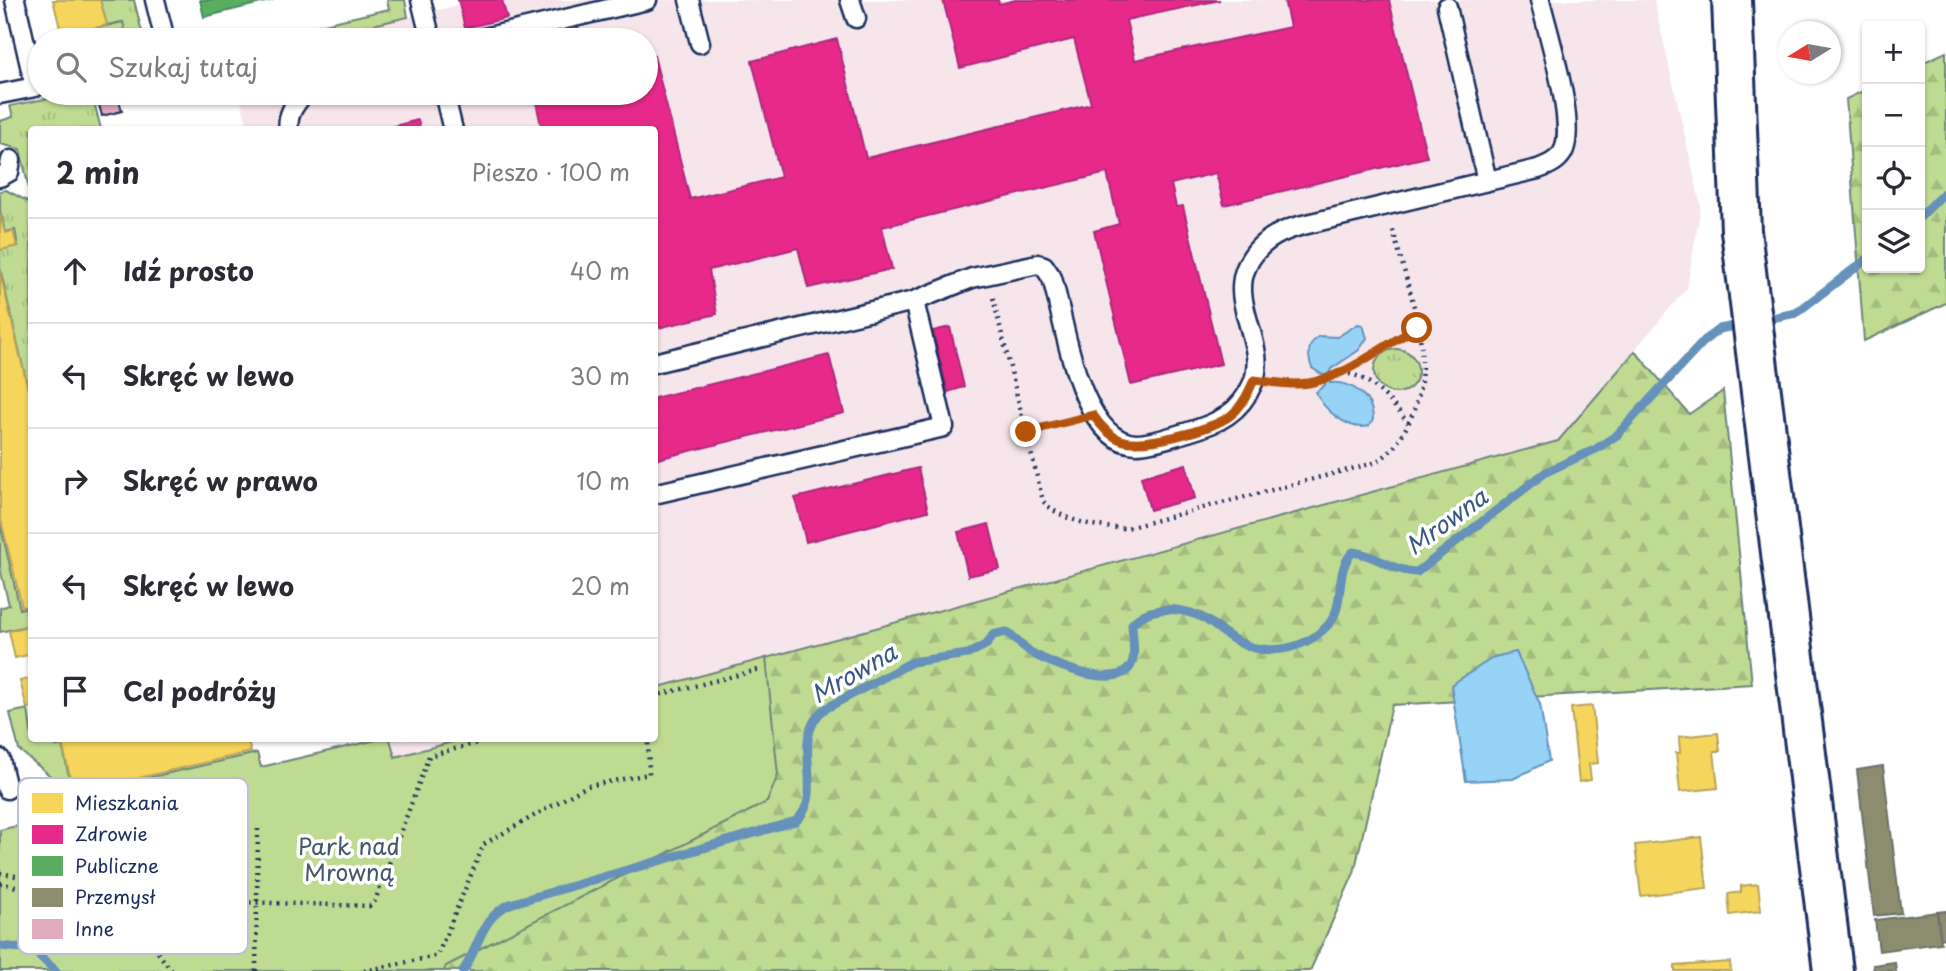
<!DOCTYPE html>
<html lang="pl">
<head>
<meta charset="utf-8">
<style>
  body { margin:0; font-family:"Playpen Sans",sans-serif; background:#f2f2f3; color:#2b2b33 }
  .controls { position:absolute; right:21px; top:21px; display:grid; overflow:hidden; border-radius:7px; box-shadow:0 2px 5px #0004 }
  .controls button { width:63px; height:63px; display:grid; place-items:center; padding:0; border:0; border-bottom:2px solid #e1e1e2; background:#fff; color:#2b2b33; font:35px sans-serif }
  .compass { position:absolute; left:1778px; top:21px; width:63px; height:63px; border-radius:50%; background:#fff; box-shadow:0 2px 5px #0004; rotate:259deg }
  .stop { position:absolute; width:21px; height:21px; margin:-16px; border:5px solid #b45309; border-radius:50%; background:#fff }
  .stop.end { background:#b45309; border-color:#fff; box-shadow:0 2px 7px #0008 }
  .list { margin:0; padding:0; list-style:none }
  h2 { display:flex; justify-content:space-between; align-items:center; height:91px; margin:0; padding:0 28px; font-size:30px }
  h2 small { font-size:23px; font-weight:400; color:#7c7c81 }
  .list li { display:grid; grid-template-columns:46px 1fr auto; gap:21px; align-items:center; box-sizing:border-box; height:105px; padding:0 28px; border-top:2px solid #e1e1e2 }
  .list b { display:block; font-size:26px; white-space:nowrap }
  .list em { font-size:23px; font-style:normal; color:#7c7c81 }
  .icon { flex:none; width:38px; height:38px; fill:none; stroke:currentColor; stroke-width:2; stroke-linecap:round; stroke-linejoin:round }
  .map { position:relative; flex:none; width:1946px; height:971px; overflow:hidden }
  .search { position:absolute; background:#fff; box-shadow:0 2px 5px #0004; left:28px; top:28px; width:630px; height:77px; display:flex; align-items:center; gap:18px; box-sizing:border-box; padding:0 24px; border-radius:38px; color:#7c7c81; font-size:26px }
  .panel { position:absolute; background:#fff; box-shadow:0 2px 5px #0004; left:28px; top:126px; width:630px; height:616px; border-radius:7px }
  .map>svg:first-child { display:block }
</style>
</head>
<body>
<div class="map">
<svg width="1946" height="971" viewBox="0 0 1946 971">
  <defs>
    <pattern id="grass-tufts" width="24" height="20" patternUnits="userSpaceOnUse" patternTransform="scale(1.75)"><rect width="24" height="20" fill="#bfdb92"/><path d="M3 7l-1-3M5 7V3M7 7l1-3M15 17l-1-3M17 17v-4M19 17l1-3" fill="none" stroke="#a4bc80"/></pattern>
    <pattern id="forest-firs" width="22" height="20" patternUnits="userSpaceOnUse" patternTransform="scale(1.75)"><rect width="22" height="20" fill="#bfdb92"/><path d="M5 1l3.5 6h-7zM16 11l3.5 6h-7z" fill="#a4bc80"/></pattern>
  </defs>
  <rect width="100%" height="100%" fill="#fff"/>
  <filter id="ink" filterUnits="userSpaceOnUse"><feTurbulence type="fractalNoise" baseFrequency=".0143" numOctaves="2"/><feDisplacementMap in="SourceGraphic" scale="14" xChannelSelector="R" yChannelSelector="G"/><feConvolveMatrix kernelMatrix="1 2 1 2 8 2 1 2 1" color-interpolation-filters="sRGB"/></filter>
  <g filter="url(#ink)">
    <g fill="#f6e6eb">
      <path d="M458 0H1654L1701 206 1687 288 1558 441 655 688 654 130 248 129 239 93H646V40H308L459 5Z"/>
      <path d="M390 738 464 739 394 757Z"/>
    </g>
    <g fill="url(#grass-tufts)" stroke="#6d8578" stroke-width="2">
      <path d="M100 0H134L144 40H120L127 38 122 22 107 25Z"/>
      <path d="M387 0H405L408 17 308 40H255L389 9Z"/>
      <path d="M49 93H118L93 98 101 129 32 130 31 197 20 149 0 144V121L13 117 10 106 50 98Z"/>
      <path d="M6 190 31 203 32 387 28 388 0 268V250L18 246 15 230 5 232 0 210V191Z"/>
      <circle cx="1396" cy="371" r="22"/>
    </g>
    <g fill="url(#forest-firs)" stroke="#6d8578" stroke-width="2">
      <path d="M1946 52V303L1864 341 1846 99 1867 89V268H1920V64Z"/>
      <path d="M1635 351 1689 414 1723 391 1752 684 1392 705 1354 873 1310 971H389L767 671 766 658 1558 441Z"/>
    </g>
    <g fill="#bfdb92" stroke="#6d8578" stroke-width="2">
      <path d="M123 22 127 39 45 40Z"/>
      <path d="M0 523 20 609 32 606 31 625 0 632V608L9 605 0 568Z"/>
      <path d="M766 658 778 775 767 802 446 966 444 971H0V830L61 815 53 778 19 750 10 713 28 709 32 738 35 739 37 744 55 741 56 746 62 745 73 795 257 753 261 767 380 739H390L395 757 464 739 654 738 655 688Z"/>
    </g>
    <g fill="#97d2f7" stroke="#6591ba" stroke-width="2">
      <path d="M1358 324 1363 325 1367 338 1359 350 1331 369 1328 376 1330 383C1351 381 1373 396 1373 420L1369 426C1350 432 1323 410 1316 392L1325 385 1323 375 1312 368C1307 355 1307 344 1319 336L1337 337Z"/>
      <path d="M1516 652 1540 704 1549 761 1513 779 1466 781 1451 685 1494 657Z"/>
    </g>
    <g fill="#f6d55c" stroke="#b4a35d" stroke-width="2">
      <path d="M53 0H100L107 25 62 36Z"/>
      <path d="M0 214 5 233 13 231 17 246 0 250Z"/>
      <path d="M0 272 28 389 32 388V605L22 607 0 516Z"/>
      <path d="M32 625V654L15 658 9 631Z"/>
      <path d="M32 678V707L27 708 20 681Z"/>
      <path d="M1592 706 1598 763 1589 764 1591 780 1579 782 1571 708Z"/>
      <path d="M1718 733 1720 751H1714L1718 788 1680 792 1676 753H1680L1679 737Z"/>
      <path d="M36 738H247L251 752 74 793 62 743 57 744 56 739 37 743Z"/>
      <path d="M1701 837 1707 888 1641 896 1635 845Z"/>
      <path d="M1758 884 1761 911 1730 915 1728 894 1741 892V886Z"/>
      <path d="M1730 962 1731 971H1675V966Z"/>
    </g>
    <g fill="#e7298a" stroke="#aa2b7d" stroke-width="2">
      <path d="M458 0H502L507 18 465 28Z"/>
      <path d="M943 0H998L999 4 1015 0H1220L1126 20 1135 60 1290 27 1284 0H1389L1427 157 1224 205 1216 173 1171 184 1176 207 1183 206 1221 364 1131 385 1094 231 1119 224 1107 173 882 227 892 269 808 288 798 248 709 270 717 314 654 329V130H542L534 93H646V58L654 56 690 199 781 177 752 61 837 39 866 158 1091 104 1074 39 960 68Z"/>
      <path d="M418 120 421 130H378Z"/>
      <path d="M950 327 964 387 948 392 933 331Z"/>
      <path d="M829 355 844 413 654 460V398Z"/>
      <path d="M1186 464 1195 498 1150 510 1141 477Z"/>
      <path d="M918 468 928 511 806 542 795 498Z"/>
      <path d="M989 524 1000 569 968 576 958 532Z"/>
    </g>
    <path fill="#5aae61" stroke="#478860" stroke-width="2" d="M200 0H273L204 17Z"/>
    <g fill="#8c8c6e" stroke="#6a7069" stroke-width="2">
      <path d="M1883 766 1901 913 1874 916 1857 770Z"/>
      <path d="M1946 911V938L1940 939 1937 912Z"/>
      <path d="M1937 912 1941 943 1879 951 1875 920Z"/>
      <path d="M1895 962 1896 971H1874L1873 965Z"/>
    </g>
    <g fill="none" stroke-linecap="round" stroke-linejoin="round">
      <g stroke="#6591ba" stroke-width="9">
        <path d="M1920 217 1946 191"/>
        <path d="M1762 320 1796 313 1867 259"/>
        <path d="M0 946 32 949 56 971"/>
        <path d="M463 971C480 946 480 918 510 904L796 821C828 792 788 742 823 710L912 662 968 654 987 644 993 635 1006 632C1016 638 1023 647 1032 653 1051 664 1120 693 1132 663 1136 653 1132 635 1132 624 1148 606 1175 607 1197 615 1210 620 1221 632 1233 639 1263 657 1302 652 1327 626 1347 606 1333 571 1353 552 1376 554 1393 572 1417 572L1546 472 1596 449 1617 435 1705 340 1719 329 1745 324"/>
      </g>
    </g>
    <path fill="#e2aabd" stroke="#1b2f5e" stroke-width="2" d="M118 96 122 111 102 116 98 101Z"/>
    <g fill="none" stroke-linecap="round" stroke-linejoin="round">
      <defs>
        <g id="lane">
          <path d="M155 0 165 40"/>
          <path d="M421 0 431 40"/>
          <path d="M689 0 700 43"/>
          <path d="M850 0 856 18"/>
          <path d="M1447 7 1487 181"/>
          <path d="M475 40 647 0"/>
          <path d="M444 93 453 130"/>
          <path d="M0 94 35 87 15 0"/>
          <path d="M289 130C286 115 295 104 304 93"/>
          <path d="M0 177 9 172 11 160"/>
          <path d="M654 363 914 301 972 278 1038 264 1044 266 1052 278C1065 322 1079 442 1136 444 1153 444 1173 436 1188 432 1219 423 1240 413 1253 383 1268 346 1230 305 1246 268 1256 243 1279 231 1303 225L1538 169C1546 166 1555 163 1561 155 1580 132 1547 31 1540 0"/>
          <path d="M654 494 944 427 914 301"/>
          <path d="M0 759 7 789"/>
        </g>
        <path id="secondary" d="M1732 0 1741 231 1833 971"/>
      </defs>
      <use href="#lane" stroke="#1b2f5e" stroke-width="23"/>
      <use href="#secondary" stroke="#1b2f5e" stroke-width="44"/>
      <g stroke="#1b2f5e" stroke-width="4.5" stroke-dasharray="2 5" stroke-linecap="butt">
        <path d="M993 298 1043 501C1059 521 1103 529 1127 528L1374 463C1392 453 1399 442 1408 424 1441 360 1407 290 1392 226"/>
        <path d="M1342 373C1370 374 1392 403 1408 423"/>
        <path d="M1275 383C1339 387 1364 354 1417 328"/>
        <path d="M1026 432 1071 421"/>
        <path d="M654 696 762 669"/>
        <path d="M18 808 36 881 46 894 54 922"/>
        <path d="M0 873 137 899 370 906 375 901 429 756 495 738"/>
        <path d="M0 883 46 894 149 941 172 971"/>
        <path d="M256 971 258 827"/>
        <path d="M364 971 437 956 484 844 587 786 649 774 648 738"/>
      </g>
      <use href="#lane" stroke="#fff" stroke-width="18"/>
      <use href="#secondary" stroke="#fff" stroke-width="38"/>
    </g>
  </g>
  <g fill="none" stroke-linecap="round" stroke-linejoin="round" filter="url(#ink)">
    <path stroke="#b45309" stroke-width="9" d="M1026 432 1093 415C1100 425 1109 436 1121 440 1143 448 1211 430 1230 416 1242 407 1248 393 1254 380 1272 382 1292 386 1309 383 1349 376 1381 346 1417 328"/>
  </g>
  <g text-anchor="middle" stroke-width="7" stroke-linejoin="round" paint-order="stroke">
    <g font-size="23" fill="#445a6b" stroke="#fff">
      <text x="349" y="855">Park nad<tspan x="349" dy="26">Mrowną</tspan></text>
    </g>
    <g font-size="24" font-style="italic" fill="#3a5884" stroke="#fff">
      <text transform="translate(1447 522) rotate(-36)" y="8">Mrowna</text>
      <text transform="translate(854 674) rotate(-30)" y="8">Mrowna</text>
    </g>
  </g>
  <rect x="18" y="778" width="230" height="176" rx="10" fill="#fff" stroke="#bbc1cf" stroke-width="2"/>
  <rect x="32" y="793" width="31" height="20" fill="#f6d55c"/>
  <rect x="32" y="825" width="31" height="19" fill="#e7298a"/>
  <rect x="32" y="856" width="31" height="20" fill="#5aae61"/>
  <rect x="32" y="888" width="31" height="19" fill="#8c8c6e"/>
  <rect x="32" y="919" width="31" height="20" fill="#e2aabd"/>
  <g font-size="19" fill="#1b2f5e">
    <text x="75" y="810">Mieszkania</text>
    <text x="75" y="841">Zdrowie</text>
    <text x="75" y="873">Publiczne</text>
    <text x="75" y="904">Przemysł</text>
    <text x="75" y="936">Inne</text>
  </g>
</svg>
<div class="controls">
<button>+</button>
<button>−</button>
<button><svg class="icon" aria-label="locate" viewBox="0 0 24 24"><circle cx="12" cy="12" r="6"/><path d="M12 2v4M12 18v4M2 12h4M18 12h4"/></svg></button>
<button><svg class="icon" aria-label="layers" viewBox="0 0 24 24"><path d="M12 4l9 5-9 5-9-5zM3 14l9 5 9-5"/></svg></button>
</div>
<svg class="compass" viewBox="-18 -18 36 36"><path d="M0-13l5 13h-10z" fill="#e53935"/><path d="M0 13l5-13h-10z" fill="#7c7c81"/></svg>
<div class="stop" style="left:1417px;top:328px"></div>
<div class="stop end" style="left:1026px;top:432px"></div>
<div class="search"><svg class="icon" aria-label="search" viewBox="0 0 24 24"><circle cx="10" cy="10" r="6"/><path d="M15 15l6 6"/></svg>Szukaj tutaj</div>
<section class="panel">
<h2>2 min<small>Pieszo · 100 m</small></h2>
<ul class="list">
<li><svg class="icon" aria-label="ahead" viewBox="0 0 24 24"><path d="M12 20V5M6 11l6-6 6 6"/></svg><div><b>Idź prosto</b></div><em>40 m</em></li>
<li><svg class="icon" aria-label="left" viewBox="0 0 24 24"><path d="M17 20v-9H6M10 6l-5 5 5 5"/></svg><div><b>Skręć w lewo</b></div><em>30 m</em></li>
<li><svg class="icon" aria-label="right" viewBox="0 0 24 24"><path d="M7 20v-9h11M14 6l5 5-5 5"/></svg><div><b>Skręć w prawo</b></div><em>10 m</em></li>
<li><svg class="icon" aria-label="left" viewBox="0 0 24 24"><path d="M17 20v-9H6M10 6l-5 5 5 5"/></svg><div><b>Skręć w lewo</b></div><em>20 m</em></li>
<li><svg class="icon" aria-label="arrive" viewBox="0 0 24 24"><path d="M6 21V4h12l-3 4 3 4H6"/></svg><div><b>Cel podróży</b></div></li>
</ul>
</section>
</div>
</body>
</html>
